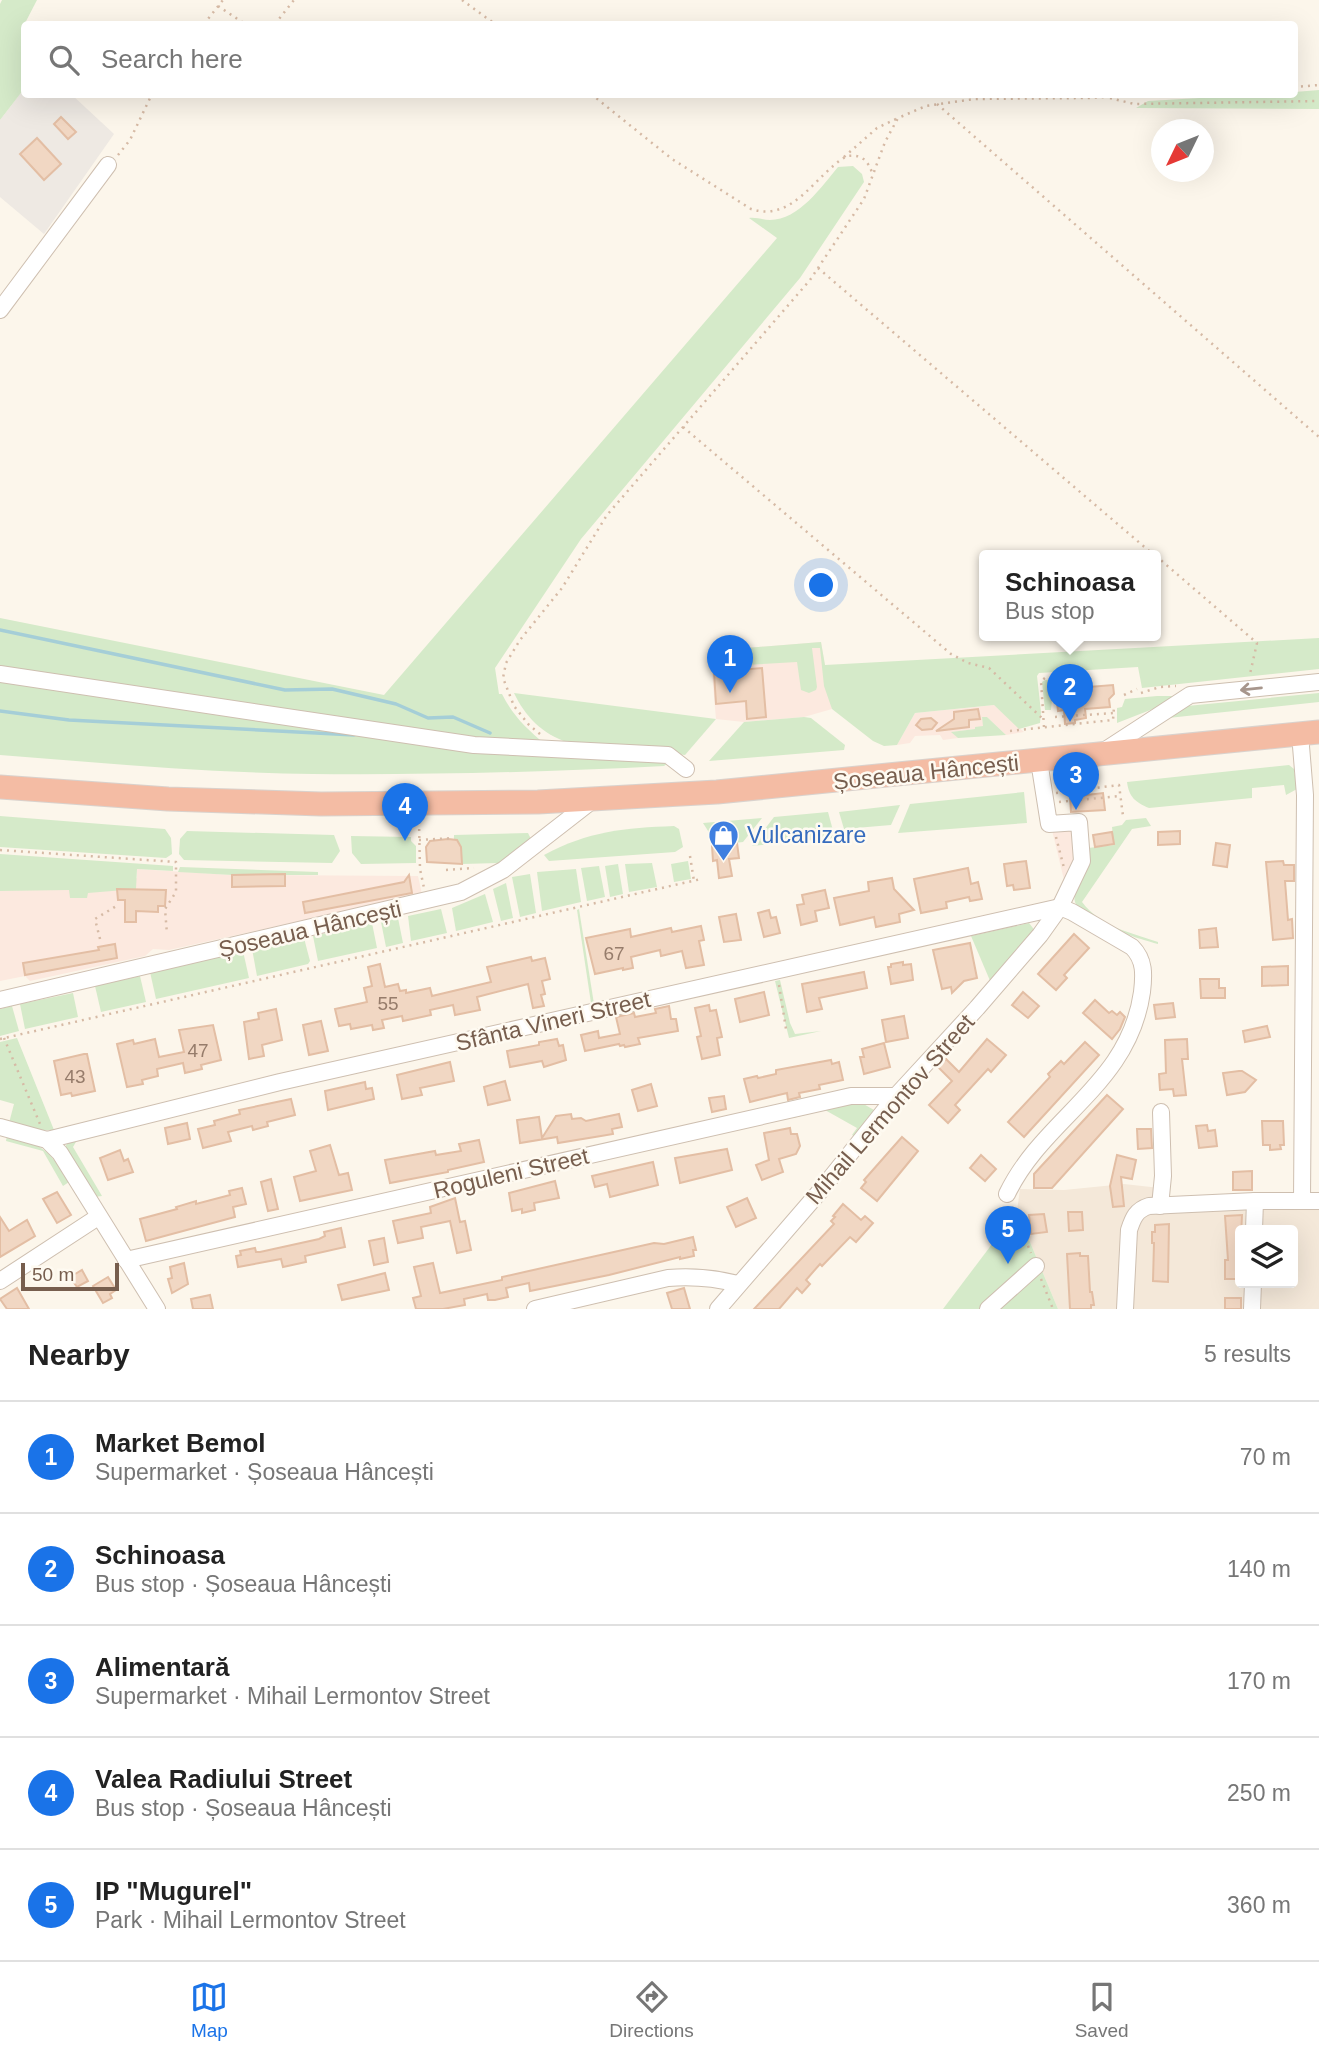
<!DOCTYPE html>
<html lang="en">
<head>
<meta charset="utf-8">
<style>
  body { margin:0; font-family:Arial,sans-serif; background:#f2f2f2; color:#222 }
  .controls { position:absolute; right:21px; bottom:21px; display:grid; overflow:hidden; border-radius:7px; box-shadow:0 7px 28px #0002 }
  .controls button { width:63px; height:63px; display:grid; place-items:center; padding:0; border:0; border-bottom:2px solid #e0e0e0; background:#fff; color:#222; font:35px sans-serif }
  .compass { position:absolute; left:1151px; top:119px; width:63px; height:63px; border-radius:50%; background:#fff; box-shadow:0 7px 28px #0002; rotate:227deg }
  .scale { position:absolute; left:21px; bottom:18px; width:98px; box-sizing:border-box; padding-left:7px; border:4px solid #775e4e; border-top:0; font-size:19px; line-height:24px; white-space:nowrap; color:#775e4e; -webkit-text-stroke:5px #fefaf1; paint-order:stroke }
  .you { position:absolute; left:822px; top:586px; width:24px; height:24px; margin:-18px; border:5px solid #fff; border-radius:50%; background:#1a73e8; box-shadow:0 0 0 10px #1a73e833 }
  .badge { display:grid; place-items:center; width:46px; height:46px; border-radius:50%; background:#1a73e8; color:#fff; font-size:23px; font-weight:700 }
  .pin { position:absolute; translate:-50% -58px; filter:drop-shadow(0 2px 4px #0008) }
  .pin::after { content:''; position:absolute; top:37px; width:24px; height:21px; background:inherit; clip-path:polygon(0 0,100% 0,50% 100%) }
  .popup { position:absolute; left:979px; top:550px; width:182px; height:91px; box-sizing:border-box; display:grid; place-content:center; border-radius:7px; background:#fff; filter:drop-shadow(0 2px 5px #0005); font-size:23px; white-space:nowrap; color:#767676 }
  .popup b { font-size:26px; color:#222 }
  .popup::after { content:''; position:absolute; left:50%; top:100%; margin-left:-14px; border:14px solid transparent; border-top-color:#fff }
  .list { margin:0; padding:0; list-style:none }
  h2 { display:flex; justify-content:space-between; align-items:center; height:91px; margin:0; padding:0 28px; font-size:30px }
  h2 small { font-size:23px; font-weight:400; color:#767676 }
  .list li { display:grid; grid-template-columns:46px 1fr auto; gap:21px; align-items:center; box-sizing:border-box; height:112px; padding:0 28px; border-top:2px solid #e0e0e0 }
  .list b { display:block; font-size:26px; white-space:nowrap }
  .list p { margin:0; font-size:23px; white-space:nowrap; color:#767676 }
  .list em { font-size:23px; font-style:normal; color:#767676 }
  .icon { flex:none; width:38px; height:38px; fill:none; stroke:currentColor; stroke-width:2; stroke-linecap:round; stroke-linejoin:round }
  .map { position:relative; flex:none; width:1319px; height:1309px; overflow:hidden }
  .search { position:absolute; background:#fff; box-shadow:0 7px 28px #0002; left:21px; right:21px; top:21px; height:77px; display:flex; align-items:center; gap:18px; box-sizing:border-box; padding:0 24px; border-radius:7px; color:#767676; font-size:26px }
  .sheet { height:651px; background:#fff }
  nav { display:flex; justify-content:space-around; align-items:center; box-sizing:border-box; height:98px; border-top:2px solid #e0e0e0; background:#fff; font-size:19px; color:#767676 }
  nav a { display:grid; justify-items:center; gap:4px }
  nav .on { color:#1a73e8 }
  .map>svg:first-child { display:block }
</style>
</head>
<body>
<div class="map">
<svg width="1319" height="1309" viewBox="0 0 1319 1309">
  <rect width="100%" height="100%" fill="#fcf6eb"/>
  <path fill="#f4e8d9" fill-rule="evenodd" d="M1124 1184 1169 1189 1170 1198 1319 1195V1309H1058L1017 1211 1020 1189 1064 1190ZM1240 1230H1293V1283H1240Z"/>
  <g fill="#fce9df">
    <path d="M821 642 832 709 804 717 744 722 716 719 710 651Z"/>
    <path d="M994 705 1024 732 1006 735 987 717H982L984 726 975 729 952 732 958 738 943 740 940 735 915 736 910 743 897 745 915 713Z"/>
    <path d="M1073 827 1077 861 1065 884 1052 830Z"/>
    <path d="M0 867 137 878V869L232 875 418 876 422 894 169 950 153 949 145 956 30 981 25 976 0 981Z"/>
  </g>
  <path fill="#eee9e3" d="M24 89V94L72 95 114 134 44 234 0 197V120Z"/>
  <g fill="#d5eac9">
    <path d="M2 0H37L23 27 24 89 0 120V4Z"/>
    <path d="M1319 90V109L1136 108 1148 101 1251 95 1294 94 1295 92Z"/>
    <path d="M853 166 862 174 864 182 800 278 581 539 495 668 499 694H502C513 716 527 729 545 744L479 742 0 668V618L384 695 777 238 749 218C756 217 763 220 770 220 799 220 822 186 838 167Z"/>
    <path d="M1319 638V669L1142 688 1138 667 1039 673 1037 676 1041 712 1040 723 1019 729 994 705 915 713 897 745 884 746 873 741 832 709 824 686 820 648H812L817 687 816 690 809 693 801 690 797 662 745 665 739 659 711 661 710 651 821 642 825 665Z"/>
    <path d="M1071 678 1072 688 1052 699 1051 710H1045L1042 682 1045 680Z"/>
    <path d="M0 680 668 763 664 766C548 772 430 775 313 774 209 773 104 763 0 755Z"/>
    <path d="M514 693 716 719 685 755 567 742C542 734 525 716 514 693Z"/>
    <path d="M1319 693V702L1168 718 1187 706Z"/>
    <path d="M1157 696H1179L1158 707 1117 723V708L1122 707 1125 699Z"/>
    <path d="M804 717 811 718 845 745 844 750 709 761 744 722Z"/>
    <path d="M982 717H987L1006 735 958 738 951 732 975 729V727L983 726Z"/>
    <path d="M1289 765 1294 769 1297 789 1286 795 1284 785 1252 788V798L1149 808C1135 802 1129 797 1127 782Z"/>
    <path d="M1024 792 1027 823 898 833 910 804Z"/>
    <path d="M900 805 891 825 844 829 839 812Z"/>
    <path d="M828 812 835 838 752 846 774 817Z"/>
    <path d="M0 816 165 829 171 838 172 854 166 858 0 847Z"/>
    <path d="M762 818 743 842 717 845 703 823Z"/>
    <path d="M1146 818 1151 826 1132 829 1082 902C1101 927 1129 932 1158 942V944C1140 939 1081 922 1075 902 1072 892 1085 859 1088 848L1114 845 1112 827 1122 825 1126 820Z"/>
    <path d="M674 826 679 829 683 847 675 852 549 861 544 855C588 831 625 828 674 826Z"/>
    <path d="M187 831 334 835 340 851 332 863 184 860 179 854 180 839Z"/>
    <path d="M528 833 531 839 528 843 499 863 462 864 461 847 454 840V835Z"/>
    <path d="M351 836 411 837V841L416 846V863L361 864 352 853Z"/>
    <path d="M0 854 173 866V871L137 869 136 889 88 893 87 898H70L69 890 0 891Z"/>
    <path d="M688 861 691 879 674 882 671 864Z"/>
    <path d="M652 863 657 887 629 892 625 864Z"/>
    <path d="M618 864 623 894 610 897 605 866Z"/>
    <path d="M599 866 605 897 587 901 581 868Z"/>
    <path d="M180 867 318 872V875H232L178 872Z"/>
    <path d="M576 869 581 902 542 911 537 872Z"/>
    <path d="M530 874 536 913 520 917 512 877Z"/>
    <path d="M506 883 513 918 501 921 493 889Z"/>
    <path d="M485 894 493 922 456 931 452 908Z"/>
    <path d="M441 909 447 933 411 941 408 916Z"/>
    <path d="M579 909 594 1004 591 1003 577 910Z"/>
    <path d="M398 918 403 943 386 947 381 922Z"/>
    <path d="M372 923 377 948 318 961 313 936Z"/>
    <path d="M1029 923 1036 932 991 983 971 936Z"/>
    <path d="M304 938 310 961 308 964 257 976 252 949Z"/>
    <path d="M243 951 249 978 156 999 150 972Z"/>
    <path d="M140 976 146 1002 101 1012 95 986Z"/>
    <path d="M780 980 790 1023 795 1034 821 1031 789 1038 775 981Z"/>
    <path d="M73 993 78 1017 25 1029 20 1004Z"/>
    <path d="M12 1006 19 1031 0 1036V1009Z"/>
    <path d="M17 1038 54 1130H37L9 1123 14 1104 0 1100V1042Z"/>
    <path d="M860 1102 874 1110 854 1136 852 1135 857 1128 825 1110 793 1118V1116Z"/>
    <path d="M7 1135C44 1145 49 1150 69 1182L63 1186 43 1151 6 1141Z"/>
    <path d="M77 1140 73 1147 102 1196 94 1197 65 1150 66 1145 71 1141Z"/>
    <path d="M1017 1211 1058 1309H943Z"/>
  </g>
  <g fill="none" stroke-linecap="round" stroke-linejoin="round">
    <g stroke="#a5ced7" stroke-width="3.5">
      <path d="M0 630 285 690 332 689 396 704 428 718 453 717 490 733"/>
      <path d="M0 711 69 720 354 735"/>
    </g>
  </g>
  <g fill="#f1d7c3" stroke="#e3bea4" stroke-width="2">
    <path d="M61 117 76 132 68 139 54 124Z"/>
    <path d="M37 138 61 164 44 180 20 154Z"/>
    <path d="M762 668 766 717 747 719 746 701 716 704 714 672Z"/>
    <path d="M1113 685 1114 694 1109 699 1110 707 1085 709 1086 718 1075 720V723L1065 724 1064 710 1058 711 1057 702 1052 700 1051 690Z"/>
    <path d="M978 709 980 719 969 720V727L936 731 954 719V712Z"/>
    <path d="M931 718 937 723 932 729 922 730 916 725 921 719Z"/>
    <path d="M1103 793 1105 810 1071 812 1070 797Z"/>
    <path d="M1180 831V844L1158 845V832Z"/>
    <path d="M1112 832 1114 844 1095 847 1093 835Z"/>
    <path d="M448 839 457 840 461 847 462 864 427 862 426 847 430 841Z"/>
    <path d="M737 843 739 858 729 859 732 876 719 878 717 860 713 861 712 846Z"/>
    <path d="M1216 843 1230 845 1227 867 1213 865Z"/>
    <path d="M1026 861 1030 888 1014 890 1013 885 1007 886 1004 864Z"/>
    <path d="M1283 861 1284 865H1294V881H1285L1288 920 1292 919 1293 938 1273 940 1266 862Z"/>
    <path d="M968 868 971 884 978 882 982 899 970 901 969 897 946 902 947 908 921 913 914 879Z"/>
    <path d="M285 874V886L232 887V875Z"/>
    <path d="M409 875 412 893 305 913 303 902 404 882Z"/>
    <path d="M892 878 894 889 914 910 899 914 900 922 876 927 874 917 840 925 834 898 869 891 868 882Z"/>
    <path d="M117 889 166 890 165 906H158V912L136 911V922H125V900H118Z"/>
    <path d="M825 890 829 908 815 911 817 921 801 925 797 905 804 904 802 895Z"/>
    <path d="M769 910 771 918 776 917 780 933 764 937 758 913Z"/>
    <path d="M736 914 741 940 724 942 719 917Z"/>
    <path d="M701 926 704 940 699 941 704 965 686 968 682 951 661 956 660 950 631 957 633 968 623 970V968L595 974 586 938 630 929 631 937 671 928 672 932Z"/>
    <path d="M1216 928 1218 947 1200 948 1199 930Z"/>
    <path d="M1074 934 1089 948 1064 975 1067 978 1056 990 1038 974Z"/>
    <path d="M970 943 977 978 964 981 952 993 951 987 942 989 933 950Z"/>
    <path d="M115 944 117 958 25 975 23 963 99 950 98 947Z"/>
    <path d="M531 957 532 961 545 958 550 979 542 981 545 994 541 995 544 1006 533 1008 528 984 477 997 480 1010 455 1015 453 1005 430 1010 431 1015 403 1021 402 1016 382 1020 384 1028 373 1030 372 1025 351 1029 350 1024 339 1026 335 1009 367 1002 364 988 372 986 368 967 380 964 385 987 398 984 400 991 406 990V993L430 988 432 996 491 982 487 967Z"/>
    <path d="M903 962V965L911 964 913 980 891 984 888 967H891V964Z"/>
    <path d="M1288 966V985L1262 986V967Z"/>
    <path d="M864 972 867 988 819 998 822 1009 807 1012 802 984Z"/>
    <path d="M1200 979H1219V988H1225V998H1201Z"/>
    <path d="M764 992 769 1015 740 1022 735 999Z"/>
    <path d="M1023 992 1039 1006 1028 1018 1012 1005Z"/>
    <path d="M1095 1000 1109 1013 1112 1011 1117 1015 1120 1012 1125 1017 1120 1029 1112 1039 1083 1013Z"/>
    <path d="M1173 1003 1175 1017 1156 1019 1154 1005Z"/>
    <path d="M709 1005 710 1011 716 1010 722 1037 717 1038 720 1055 702 1059 697 1037 701 1036 695 1008Z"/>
    <path d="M669 1006 671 1019H676L678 1031 638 1038 640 1044 625 1047 624 1045 620 1046 619 1044 585 1051 581 1035 598 1031 599 1038 620 1034 616 1017 634 1013 635 1017 656 1013 655 1009Z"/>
    <path d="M276 1009 282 1040 262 1045 264 1056 249 1059 244 1022 259 1019 258 1013Z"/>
    <path d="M904 1016 908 1038 886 1042 882 1020Z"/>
    <path d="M321 1021 328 1051 309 1055 303 1025Z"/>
    <path d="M213 1025 221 1060 201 1065 202 1069 185 1073 183 1063 157 1069 158 1076 142 1080 143 1084 127 1087 117 1044 133 1040 134 1044 155 1039 159 1057 184 1052 179 1030Z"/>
    <path d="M1267 1026 1270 1037 1245 1042 1243 1031Z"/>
    <path d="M557 1039 559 1046 563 1045 566 1060 544 1067 542 1061 510 1067 507 1051 539 1045V1042Z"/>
    <path d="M987 1039 1006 1055 991 1072 988 1069 955 1105 960 1110 948 1123 929 1105 952 1081 938 1067 946 1059 959 1072Z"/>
    <path d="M1187 1039 1188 1059H1182L1186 1095 1174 1096 1173 1089 1160 1090 1159 1074 1166 1073 1165 1040Z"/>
    <path d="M1085 1042 1099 1055 1024 1137 1008 1122 1050 1077 1048 1074 1061 1061 1064 1064Z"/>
    <path d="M884 1043 890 1067 864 1074 860 1057H864L862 1049Z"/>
    <path d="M84 1054H87L95 1091 72 1096 71 1093 61 1095 54 1061Z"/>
    <path d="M831 1060 832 1064 839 1062 843 1080 819 1085 820 1089 799 1093 800 1097 788 1100 787 1093 750 1102 744 1079 757 1076 758 1078 776 1074V1070Z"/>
    <path d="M450 1062 454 1081 420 1088 422 1095 402 1099 397 1075Z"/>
    <path d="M1239 1071H1242L1256 1080 1245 1092 1227 1095 1223 1073Z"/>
    <path d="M505 1081 510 1100 488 1105 484 1087Z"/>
    <path d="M365 1082 366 1089 372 1088 374 1099 328 1110 325 1091Z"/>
    <path d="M651 1084 657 1106 638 1111 632 1090Z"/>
    <path d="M1107 1095 1123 1109 1052 1188H1034V1174Z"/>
    <path d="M724 1096 726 1109 712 1112 709 1098Z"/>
    <path d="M291 1099 295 1115 267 1122 268 1126 253 1130 252 1126 228 1132 231 1141 203 1148 198 1129 215 1125 214 1121 240 1114 239 1110Z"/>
    <path d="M571 1114 572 1119 581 1118 586 1121 619 1114 622 1127 612 1129 613 1134 601 1136 558 1143 557 1137 520 1143 517 1120 539 1117 542 1138 556 1116Z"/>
    <path d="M1262 1121H1283L1284 1145H1280L1281 1149 1270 1150V1145H1263Z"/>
    <path d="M187 1123 190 1139 168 1144 165 1128Z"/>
    <path d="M1207 1125 1208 1131 1215 1130 1217 1146 1199 1148 1196 1126Z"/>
    <path d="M790 1128 791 1134H797L800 1146 796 1154 779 1159 783 1172 762 1180 756 1165 769 1160 764 1133Z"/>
    <path d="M1137 1129H1151L1152 1148 1138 1149Z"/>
    <path d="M902 1137 918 1151 877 1201 861 1188 866 1182 864 1180Z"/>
    <path d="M479 1140 484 1162 448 1170V1172L390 1183 385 1160 435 1151 436 1155 461 1151 459 1144Z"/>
    <path d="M330 1145 339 1175 348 1173 352 1190 300 1201 294 1177 316 1171 310 1151Z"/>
    <path d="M727 1149 732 1170 680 1183 675 1158Z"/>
    <path d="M120 1150 124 1161 128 1159 133 1172 108 1180 100 1158Z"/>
    <path d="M981 1155 996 1169 985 1181 970 1168Z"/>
    <path d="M1117 1155 1136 1160 1132 1179 1121 1177 1124 1206 1113 1207 1110 1186Z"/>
    <path d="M653 1162 658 1185 610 1197 607 1184 595 1187 592 1176Z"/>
    <path d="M1252 1171V1190H1233V1172Z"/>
    <path d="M271 1179 278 1209 268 1211 261 1182Z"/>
    <path d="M555 1181 559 1198 534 1203 535 1210 522 1213V1209L512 1211 509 1193Z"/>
    <path d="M242 1188 246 1204 233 1207 235 1217 146 1241 140 1219 177 1209 176 1207 196 1201V1204L230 1195 229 1191Z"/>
    <path d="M57 1192 71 1215 57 1223 43 1199Z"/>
    <path d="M455 1198 460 1222 465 1221 471 1250 457 1253 450 1221 421 1227 423 1238 398 1243 393 1221 431 1213 430 1207Z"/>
    <path d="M747 1198 756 1218 736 1227 727 1207Z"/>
    <path d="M843 1204 861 1220 865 1216 873 1223 856 1242 850 1237 822 1266 820 1264 806 1280 810 1284 802 1293 797 1288 779 1309H754L834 1224 831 1221 835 1217 833 1216Z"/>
    <path d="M1068 1212H1082L1083 1230 1069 1231Z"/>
    <path d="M1044 1214 1047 1232 1031 1234 1029 1215Z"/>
    <path d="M1242 1215 1239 1279H1225V1260H1228L1225 1216Z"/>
    <path d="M0 1217 9 1231 27 1220 35 1236 0 1257Z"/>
    <path d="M1169 1224 1168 1282 1153 1281 1154 1243H1152V1232H1155V1225Z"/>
    <path d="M341 1228 345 1247 305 1256 306 1262 283 1267 281 1259 238 1267 236 1256 241 1255 240 1251 255 1248 256 1252H260L319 1239 325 1236 324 1232Z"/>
    <path d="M693 1237 696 1250H693L694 1256 680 1259V1257L609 1275 530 1291 529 1283 506 1288 508 1297 495 1300H488L487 1294 464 1299 465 1305 443 1309H416L413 1298 421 1296 414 1267 433 1263 440 1293 502 1280V1277L654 1243 664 1244Z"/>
    <path d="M384 1238 388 1262 374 1265 369 1241Z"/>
    <path d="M1080 1253V1256H1088L1090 1292H1092L1094 1305H1091V1309H1070L1067 1254Z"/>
    <path d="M184 1263 188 1284 172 1293 168 1279 172 1278 170 1267Z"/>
    <path d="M82 1270 88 1281 77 1287 70 1277Z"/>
    <path d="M385 1273 389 1290 342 1300 338 1285Z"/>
    <path d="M108 1277 116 1290 110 1294 112 1298 103 1303 93 1286Z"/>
    <path d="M17 1288 29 1309H7L0 1299Z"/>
    <path d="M684 1288 690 1309H672L667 1293Z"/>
    <path d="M210 1295 213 1309H193L191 1299Z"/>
    <rect x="1225" y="1298" width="16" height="11"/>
  </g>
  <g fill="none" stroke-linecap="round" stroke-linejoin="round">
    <defs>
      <g id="minor">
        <path d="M0 310 108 165"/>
        <path d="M0 674 474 745 668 755 686 769"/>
        <path d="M1300 734 1305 795 1302 1200"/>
        <path d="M1104 751 1190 695 1319 682"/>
        <path d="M0 1000 461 892 503 870 593 800"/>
        <path d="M0 1127 47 1140 60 1153 157 1309"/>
        <path d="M47 1140 280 1082 1060 907 1072 912 1132 947C1145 960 1144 975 1142 992 1129 1085 1044 1117 1007 1194"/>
        <path d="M1160 1206 1163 1176 1161 1112"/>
        <path d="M1254 1230 1255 1201"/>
        <path d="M126 1260 851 1096H896"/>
        <path d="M0 1281 98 1217"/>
        <path d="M535 1309 668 1278C692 1276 715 1278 738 1284"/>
        <path d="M718 1309 821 1190 896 1096 977 1008 1040 935 1060 907 1082 861 1079 822 1049 824 1039 761"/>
        <path d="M988 1309 1036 1266"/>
        <path d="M1125 1309 1129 1230C1133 1218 1136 1210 1149 1206L1255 1201H1319"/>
        <path d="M1252 1309 1253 1283"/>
      </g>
      <path id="highway" d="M0 787 168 799 321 804 538 802 717 792 1319 732"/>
    </defs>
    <use href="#minor" stroke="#cebfb0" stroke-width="18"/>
    <use href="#highway" stroke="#d9d2cd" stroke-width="25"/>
    <g stroke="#d6baa5" stroke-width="2.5" stroke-dasharray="2 5" stroke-linecap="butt">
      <path d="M462 0 495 24"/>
      <path d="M218 6 245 24"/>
      <path d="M204 24 223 0"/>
      <path d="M275 24 294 0"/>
      <path d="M1294 87 1319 85"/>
      <path d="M591 94 672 159 751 209C794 223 815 174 847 156 863 154 868 161 873 175"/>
      <path d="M1110 98 1134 104 1319 101"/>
      <path d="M937 104 1319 437"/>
      <path d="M118 155 130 140 152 94"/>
      <path d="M844 157 877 128 898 118"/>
      <path d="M818 268 1155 556"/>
      <path d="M683 427 951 654 968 663 989 668 1044 720"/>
      <path d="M1156 556 1257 643 1250 674"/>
      <path d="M1141 693 1160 687 1176 686"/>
      <path d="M1124 695 1137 689"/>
      <path d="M1055 717 1114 713"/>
      <path d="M1044 727 1041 681 1045 678 1078 675 1080 688"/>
      <path d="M1010 731 1113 720 1114 707"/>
      <path d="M540 734 529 725 514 706 503 678 506 663 520 640 562 588 607 515 810 280 864 199 885 142 898 118 926 106 975 99 1088 98 1155 94"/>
      <path d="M1056 793 1119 785 1123 816"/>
      <path d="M1059 802 1120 796"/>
      <path d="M419 822 420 869 424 888"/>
      <path d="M1056 837 1064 868"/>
      <path d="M419 840 454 838"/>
      <path d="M0 850 176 862V892L165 909 167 934"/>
      <path d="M690 856 694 881"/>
      <path d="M446 870 474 868"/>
      <path d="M100 939 95 919 118 905"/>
      <path d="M779 985 786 1029"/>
      <path d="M4 1038 40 1124"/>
      <path d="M0 1039 701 879"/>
      <path d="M1012 1207 1031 1253"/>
      <path d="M1041 1279 1053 1309"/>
    </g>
    <use href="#minor" stroke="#fff" stroke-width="16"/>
    <use href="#highway" stroke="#f4bca4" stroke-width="23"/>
  </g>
  <defs><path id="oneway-shaft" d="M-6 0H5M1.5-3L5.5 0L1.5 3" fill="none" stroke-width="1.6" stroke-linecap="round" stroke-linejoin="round" transform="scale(1.75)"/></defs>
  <use stroke="#a7968c" href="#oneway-shaft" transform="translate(1251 689) rotate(174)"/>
  <defs>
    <symbol id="shop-pin" viewBox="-11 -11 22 30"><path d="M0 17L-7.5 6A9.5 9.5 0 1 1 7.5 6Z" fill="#3f7fe0" stroke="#fefaf1"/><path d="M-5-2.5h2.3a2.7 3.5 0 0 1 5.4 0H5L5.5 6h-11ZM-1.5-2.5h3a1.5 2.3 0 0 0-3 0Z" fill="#fff"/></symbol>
  </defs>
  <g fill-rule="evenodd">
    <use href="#shop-pin" x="706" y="818" width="35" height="47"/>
  </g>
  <g text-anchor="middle" stroke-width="5" stroke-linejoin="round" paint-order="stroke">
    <g font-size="19" fill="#967c6b">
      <text x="614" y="960">67</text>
      <text x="388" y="1010">55</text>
      <text x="198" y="1057">47</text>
      <text x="75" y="1083">43</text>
    </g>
    <g font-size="23" fill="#775e4e" stroke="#fefaf1">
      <text transform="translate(926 772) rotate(-6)" y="8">Șoseaua Hâncești</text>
      <text transform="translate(310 929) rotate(-13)" y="8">Șoseaua Hâncești</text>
      <text transform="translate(553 1021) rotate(-13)" y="8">Sfânta Vineri Street</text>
      <text transform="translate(890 1109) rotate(-49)" y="8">Mihail Lermontov Street</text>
      <text transform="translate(511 1173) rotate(-13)" y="8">Roguleni Street</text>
    </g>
    <g font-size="23" fill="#366cbe" stroke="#fefaf1" text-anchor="start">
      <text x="747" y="843">Vulcanizare</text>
    </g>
  </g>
</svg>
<div class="controls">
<button><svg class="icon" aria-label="layers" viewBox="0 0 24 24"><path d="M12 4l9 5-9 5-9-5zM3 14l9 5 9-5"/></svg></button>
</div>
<svg class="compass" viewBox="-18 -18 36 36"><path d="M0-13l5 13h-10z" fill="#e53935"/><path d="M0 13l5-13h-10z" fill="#767676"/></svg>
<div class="scale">50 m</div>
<div class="you"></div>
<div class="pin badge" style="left:730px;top:693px">1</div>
<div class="pin badge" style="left:1070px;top:722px">2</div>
<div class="popup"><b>Schinoasa</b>Bus stop</div>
<div class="pin badge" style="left:1076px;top:810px">3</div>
<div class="pin badge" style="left:405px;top:841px">4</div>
<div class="pin badge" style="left:1008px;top:1264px">5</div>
<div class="search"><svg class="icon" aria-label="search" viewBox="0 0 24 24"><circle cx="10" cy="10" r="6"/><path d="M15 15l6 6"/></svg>Search here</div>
</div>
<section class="sheet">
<h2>Nearby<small>5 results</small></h2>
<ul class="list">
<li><span class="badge">1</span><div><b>Market Bemol</b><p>Supermarket · Șoseaua Hâncești</p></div><em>70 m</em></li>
<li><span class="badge">2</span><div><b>Schinoasa</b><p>Bus stop · Șoseaua Hâncești</p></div><em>140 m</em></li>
<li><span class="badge">3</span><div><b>Alimentară</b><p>Supermarket · Mihail Lermontov Street</p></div><em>170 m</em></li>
<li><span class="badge">4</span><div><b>Valea Radiului Street</b><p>Bus stop · Șoseaua Hâncești</p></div><em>250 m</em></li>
<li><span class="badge">5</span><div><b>IP &quot;Mugurel&quot;</b><p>Park · Mihail Lermontov Street</p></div><em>360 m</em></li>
</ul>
</section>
<nav>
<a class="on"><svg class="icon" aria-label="map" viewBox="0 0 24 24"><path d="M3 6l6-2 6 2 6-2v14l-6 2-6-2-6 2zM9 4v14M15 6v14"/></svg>Map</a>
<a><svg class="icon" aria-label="directions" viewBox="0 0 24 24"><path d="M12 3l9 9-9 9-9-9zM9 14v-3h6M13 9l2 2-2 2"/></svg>Directions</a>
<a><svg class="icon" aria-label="saved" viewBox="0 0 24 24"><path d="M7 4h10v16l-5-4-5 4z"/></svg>Saved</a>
</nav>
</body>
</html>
